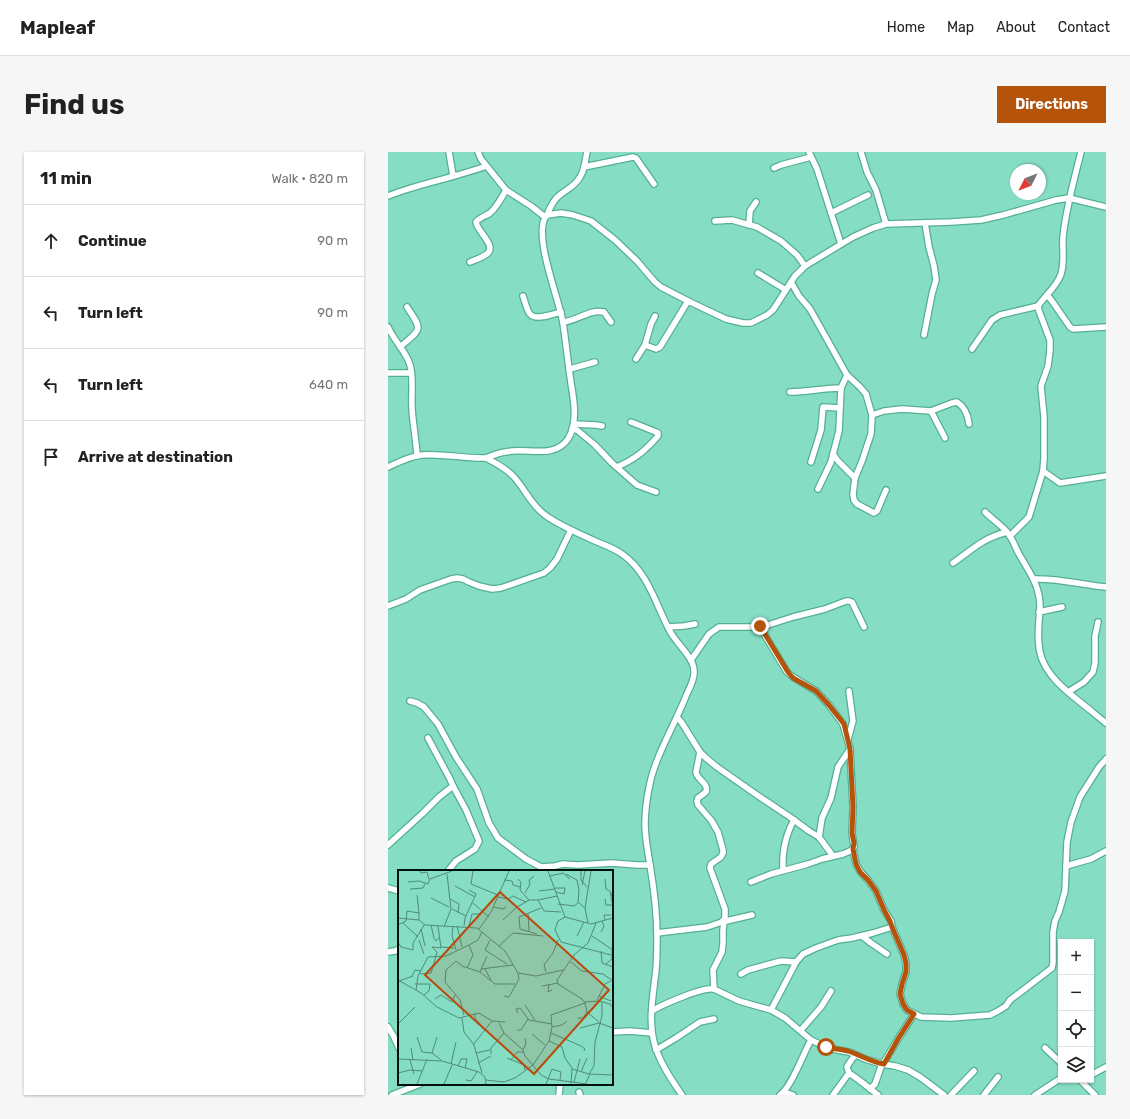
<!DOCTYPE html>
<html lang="en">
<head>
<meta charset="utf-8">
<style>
  body { margin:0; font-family:Rubik,sans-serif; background:#f6f6f6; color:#222 }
  .controls { position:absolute; right:12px; bottom:12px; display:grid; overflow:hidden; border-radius:0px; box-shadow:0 1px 3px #0004 }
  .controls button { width:36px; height:36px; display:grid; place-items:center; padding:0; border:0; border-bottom:1px solid #e0e0e0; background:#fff; color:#222; font:20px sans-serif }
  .compass { position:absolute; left:622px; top:12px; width:36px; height:36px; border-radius:50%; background:#fff; box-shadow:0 1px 3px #0004; rotate:228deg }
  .stop { position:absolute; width:12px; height:12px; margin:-9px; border:3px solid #b45309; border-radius:50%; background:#fff }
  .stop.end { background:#b45309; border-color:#fff; box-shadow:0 1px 4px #0008 }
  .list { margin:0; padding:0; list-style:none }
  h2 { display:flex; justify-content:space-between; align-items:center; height:52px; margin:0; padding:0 16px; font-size:17px }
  h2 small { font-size:13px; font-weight:400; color:#767676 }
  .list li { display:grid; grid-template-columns:26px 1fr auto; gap:12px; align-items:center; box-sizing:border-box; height:72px; padding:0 16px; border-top:1px solid #e0e0e0 }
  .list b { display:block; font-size:15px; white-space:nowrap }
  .list em { font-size:13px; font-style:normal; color:#767676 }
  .icon { flex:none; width:22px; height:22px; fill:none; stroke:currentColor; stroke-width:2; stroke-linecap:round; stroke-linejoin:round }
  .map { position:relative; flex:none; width:718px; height:943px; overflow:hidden; border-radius:0px }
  header { display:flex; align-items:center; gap:24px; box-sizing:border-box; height:56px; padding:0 20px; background:#fff; border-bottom:1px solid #e0e0e0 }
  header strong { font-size:19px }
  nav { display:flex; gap:22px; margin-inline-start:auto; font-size:14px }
  .intro { display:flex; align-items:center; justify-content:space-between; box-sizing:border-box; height:96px; padding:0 24px }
  h1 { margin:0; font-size:28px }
  .button { padding:10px 18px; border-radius:0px; background:#b45309; color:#fff; font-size:14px; font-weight:700 }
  main { display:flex; gap:24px; padding:0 24px }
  aside { flex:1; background:#fff; border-radius:0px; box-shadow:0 1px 3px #0004 }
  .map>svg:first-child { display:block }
</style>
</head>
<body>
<header>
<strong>Mapleaf</strong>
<nav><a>Home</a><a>Map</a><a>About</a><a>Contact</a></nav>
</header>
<div class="intro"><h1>Find us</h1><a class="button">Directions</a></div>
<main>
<aside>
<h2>11 min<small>Walk · 820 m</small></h2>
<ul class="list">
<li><svg class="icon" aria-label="ahead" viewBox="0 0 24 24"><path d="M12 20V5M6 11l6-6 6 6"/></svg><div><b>Continue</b></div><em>90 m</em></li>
<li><svg class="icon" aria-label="left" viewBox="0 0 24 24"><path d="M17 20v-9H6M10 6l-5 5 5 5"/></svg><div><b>Turn left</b></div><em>90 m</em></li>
<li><svg class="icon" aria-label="left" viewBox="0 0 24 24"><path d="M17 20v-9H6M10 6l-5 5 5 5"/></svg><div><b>Turn left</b></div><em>640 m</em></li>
<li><svg class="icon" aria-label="arrive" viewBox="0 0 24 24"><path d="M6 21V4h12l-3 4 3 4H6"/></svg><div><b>Arrive at destination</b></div></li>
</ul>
</aside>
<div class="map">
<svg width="718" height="943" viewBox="0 0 718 943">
  <rect width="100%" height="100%" fill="#85ddc3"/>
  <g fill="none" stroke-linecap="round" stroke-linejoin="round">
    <defs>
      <g id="minor">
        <path d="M61 0 65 24"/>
        <path d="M90 0 93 7 118 38 143 54 157 65"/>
        <path d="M421 0 429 17 453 92"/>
        <path d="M473 0 479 20 488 38 498 72"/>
        <path d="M196 15 245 5 248 6 250 9 266 32"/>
        <path d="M386 16 393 13 423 5"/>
        <path d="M0 44C32 31 66 26 98 14"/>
        <path d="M443 61 480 43"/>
        <path d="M159 63C162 55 166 47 173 42 180 37 188 33 192 25 197 18 197 8 199 0"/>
        <path d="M327 69 344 68 369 75 393 89 409 103 417 114"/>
        <path d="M361 73 362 59 368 50"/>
        <path d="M82 110C87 108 96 105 100 101 108 93 89 79 88 70 92 65 98 64 102 61 109 55 114 45 118 38"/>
        <path d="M370 121 398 138"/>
        <path d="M403 130 411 144 422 157 459 223 472 235 478 242 484 263 483 282 474 309 467 326 465 342 466 348 469 352 486 361 489 359 498 338"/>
        <path d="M659 143 664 149 682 175 685 177 718 175"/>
        <path d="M135 144C137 149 138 157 142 162 147 169 165 162 173 160"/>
        <path d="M175 170C189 169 201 157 216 160L223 170"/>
        <path d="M0 175C6 189 18 199 22 213 26 226 23 242 24 257 25 272 28 288 29 303"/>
        <path d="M536 183 544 142 548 128 546 114 541 95 537 71"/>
        <path d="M257 193 268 197 272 195 300 149"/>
        <path d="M12 195C34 176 35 179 19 155"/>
        <path d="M584 197 604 168 612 163 650 154"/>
        <path d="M248 207 257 193 263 172 267 164"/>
        <path d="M182 217 207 210"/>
        <path d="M0 221H23"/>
        <path d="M402 240C419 240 436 236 453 236"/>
        <path d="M543 259 557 286"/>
        <path d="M484 263 496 259 514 257 543 259 564 251 569 250C577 255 580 263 581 272"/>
        <path d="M186 272 208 273 214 274"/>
        <path d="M184 277 189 278 207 293 224 311 249 333 268 340"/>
        <path d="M445 302 450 309 467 326"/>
        <path d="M98 306C108 311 119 317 126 325 137 337 143 353 157 363 172 374 190 381 207 389 216 393 226 396 234 402 261 421 268 454 283 481 290 493 306 506 306 519 307 527 301 537 298 544 287 572 268 603 262 631 259 645 257 659 257 672 257 686 260 700 262 713 266 737 269 761 269 785 269 798 269 813 267 826 264 850 260 874 268 897 274 914 284 929 294 943"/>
        <path d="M423 310 433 278 435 255 452 256"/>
        <path d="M0 315C11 310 22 304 34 303 55 301 77 307 98 306 101 305 105 303 109 302 114 300 119 300 124 299 143 297 167 306 180 287 190 271 186 248 183 231 180 211 178 191 175 171 172 149 143 80 159 63L173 61 185 63 203 69 227 88 249 109 267 130 273 135 300 149 338 167 355 171H363L379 163 385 158 407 124 417 114 465 85 485 76 498 72 563 70 593 68 615 63 668 48 681 46 718 55"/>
        <path d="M229 315C247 307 257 299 270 284V281L268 280 243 270"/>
        <path d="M655 319 672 331 718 324"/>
        <path d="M430 337 443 310 451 279 453 236 459 223"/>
        <path d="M597 360C604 367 613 373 619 380 625 387 627 395 631 402 641 420 652 433 652 455 651 471 648 491 654 507 661 525 677 538 692 550 701 557 709 564 718 571"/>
        <path d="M622 384 641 365 655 319 656 306V265L653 234 660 214 662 198V188L651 159 650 154C657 143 669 135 673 122 677 110 674 97 675 85 678 56 686 28 693 0"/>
        <path d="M565 411C585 397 595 386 619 380"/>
        <path d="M646 427C671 426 694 433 718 435"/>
        <path d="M0 454 18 447 32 438 63 427 69 426 75 427 81 430 91 434 104 437 113 436 156 421 162 416 169 407 183 378"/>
        <path d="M651 460 674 455"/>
        <path d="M280 475 296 474 307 472"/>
        <path d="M303 508 321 482 331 475H372L380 473 405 465 437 457 458 449H461L464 450 476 475"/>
        <path d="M680 540 696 530 705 520 707 511V484L710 470"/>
        <path d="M22 549 29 551 36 555 50 572 68 605 89 637 101 671 110 686 138 707 153 715 167 714 175 712 190 713 224 711 249 713H262"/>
        <path d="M289 565 294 571 312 600 318 606 329 615 369 643 402 665 421 679 431 685 445 704"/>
        <path d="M40 586 62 627 65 634 78 658 91 689 87 697 68 709 60 719"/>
        <path d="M460 587 465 569 461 539"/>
        <path d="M431 685 434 666 443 646 450 615 462 597"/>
        <path d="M0 693 34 662 51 645 65 634"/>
        <path d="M465 697 468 712 472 719 480 728 488 739 496 758 503 769 504 775 516 803 518 811V820L514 832 512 842 515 852 519 858 533 865 563 866 602 863 610 859 618 854 622 848 664 816 665 811V780L667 769 671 760 677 739 679 690 683 670 692 645 711 615 718 607"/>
        <path d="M678 714 703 707 718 699"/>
        <path d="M395 718C394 700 397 684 406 668"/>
        <path d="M363 730 383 722 420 712 434 707 455 702 462 699 465 697 466 695 464 681 465 655 462 597 455 572 441 553 428 539 405 525 399 520 372 475"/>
        <path d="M0 736 11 739"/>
        <path d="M334 770 364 763"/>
        <path d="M269 781 319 775 334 770 337 766V757L322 716 323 712 333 705 335 701V698L330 680 323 668 310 653 309 649 310 646 318 640C321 631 309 628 308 620L312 600"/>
        <path d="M474 784 483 791 499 802"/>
        <path d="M0 800 7 799 11 797"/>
        <path d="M353 822 360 818 393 809 408 810"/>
        <path d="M326 837 325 818 334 800 335 791V778L336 770"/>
        <path d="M383 858 405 816 408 810 415 802 428 796 450 788 464 786 485 781 504 775"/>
        <path d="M264 859C275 852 315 835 326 837L351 849 383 858 397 866 423 888 438 895 444 897 461 900 477 907 494 912 507 914 520 918 532 925 556 943"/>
        <path d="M0 875 6 885 11 896"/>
        <path d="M413 878 433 855 443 839"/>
        <path d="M224 880 242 879 264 881"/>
        <path d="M657 896 673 911"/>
        <path d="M268 898 288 886 312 870 326 867"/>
        <path d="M495 912 510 887 526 862"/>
        <path d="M461 921 471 928 490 943"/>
        <path d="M703 923 718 915"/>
        <path d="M692 928 707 943"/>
        <path d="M482 937 487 932 494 912"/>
        <path d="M191 940 192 943"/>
        <path d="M396 940 405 943"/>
        <path d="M4 943 32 932"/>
        <path d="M171 943 172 932"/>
        <path d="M392 943C404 934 415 902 423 888"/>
        <path d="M445 943 461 921 459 915 460 913 467 903"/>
        <path d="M563 943 586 919"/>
        <path d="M596 943 610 925"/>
        <path d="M647 943 673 926"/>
      </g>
    </defs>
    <use href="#minor" stroke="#55ae96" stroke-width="8"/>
    <use href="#minor" stroke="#fff" stroke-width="5.5"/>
  </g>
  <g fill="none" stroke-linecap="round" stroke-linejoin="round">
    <path stroke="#b45309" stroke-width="5" d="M372 474 400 520 405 526 428 539 441 553 456 572 462 597 465 655 464 681 466 691 465 697 468 712 472 720 480 728 488 739 496 758 502 769 504 775 516 803 518 811V820L514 832 512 842 515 852 519 858 526 862 510 887 496 912C483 910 472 903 460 899 453 897 445 897 438 895"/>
  </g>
  <g transform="translate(10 718)">
    <rect width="215" height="215" fill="#85ddc3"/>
    <path fill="none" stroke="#508b79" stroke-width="1" d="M22 1 23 3 29 2 31 9M75 1 73 14 100 25M150 1 167 47 193 54 215 48M183 1V10L189 17M168 4 179 10 181 20 180 32 187 38 190 53M152 6 165 3 172 9M120 9 123 12 122 20 131 30M207 9 208 19 212 21 213 26M106 10 114 11 115 15 122 17M10 12 21 11 30 14 32 9 54 1M184 15 187 1M57 16 77 27M157 18H167L166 24 158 22M12 19 25 18 27 14M215 20 213 28 215 35M141 21 157 19M127 23 132 14 131 10 136 6M19 25 21 43M100 27 110 29 115 26 128 32M33 28 51 37M52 29 61 34 60 43M207 29 208 35H215M140 30 159 26M75 33 91 47M160 34 176 36 180 33M95 37 106 39 108 36M187 38 193 1M54 39 68 46M130 43 131 62M167 47 160 51 157 60 163 72 213 85M0 48 21 50 27 55 79 58 107 81 120 103 138 106 165 100M105 50 119 37 131 30H140L146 41 163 42M207 50 206 45H213M5 53 20 67M0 55 8 51 9 41 21 43V50M33 55 36 68 38 71 41 68M55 56 54 66 58 80M59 56 64 77M66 56 67 48 78 24 71 20M71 56 74 44H82M46 57 53 39 49 4M23 59 27 76M81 59 93 42 111 1M203 62 206 56 204 51M139 64 122 59 121 47 143 38M179 66 186 52M194 66 215 80M21 70 26 84M92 70 87 80 109 94M0 72 3 77 15 80V73L26 55M101 76 115 63 145 66M43 77 56 78M203 81 204 93 215 97M89 86 82 102 97 114H117M173 92 184 101 205 104 215 111M208 94 214 89V80M69 98 75 85 71 75M83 99 115 95M87 99 93 110M148 102 146 95 155 83 160 70M22 104 33 103 39 82 34 77 43 78 40 56M14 106 17 100 23 101M0 110 23 123 39 137 61 148 81 143 94 151 107 152M1 111 15 106M17 114H32M151 114 150 122 154 120M144 116 160 113M18 120 20 106 30 87 48 86 71 75 80 70 84 62M26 125 31 121 32 114M106 126 111 127 121 109 120 103M201 126 213 131M37 129 43 125 54 132 57 125M199 130 207 114 213 111M187 132 201 131 212 134 215 138M187 133 189 142 201 152M127 135 137 150M77 143V148L82 154M120 143 118 139 122 138 131 150 154 154M66 145 62 130 47 112 48 100 58 91 64 96 82 102M64 148 66 162 76 175 84 203M180 148H185L189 142M101 153 106 163 125 180 127 186 143 205 151 209 189 214M201 153 215 158M0 154 17 137M154 157 164 155 169 151M182 158 201 153M119 160H123L130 149M153 163 183 176 187 179 186 181M134 164 147 175M19 167 24 182 34 183 43 190M151 171 164 177 167 188 174 198 173 214M75 175 94 151M13 178 15 190M125 180 128 173 127 168M34 183 39 167M78 183 92 180M93 184V178L106 163M109 188 126 195 127 200M0 189 44 191 81 202 87 207 88 214M12 190 16 204M113 190 119 182H126M80 193 93 186M53 194 58 172M60 196 63 189H69L67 198M154 199 163 202 162 210M174 199 191 204 196 196 197 172 204 146V132M183 202 189 188M0 203 12 200 24 201M68 210 73 211 79 202M88 210 106 212 117 208 135 195 151 171 154 157 153 145 187 133 184 129 160 114 159 110 176 85 190 73 198 53M176 212 182 189M188 213 192 204 215 205M19 214 29 189M46 214 54 195M148 214 154 199"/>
    <path fill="#ba4a0c" fill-opacity="0.15" stroke="#ba4a0c" stroke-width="2" d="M102 22 211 120 136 204 27 105Z"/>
    <rect width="215" height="215" fill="none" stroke="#00100a" stroke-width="2"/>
  </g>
</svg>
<div class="controls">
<button>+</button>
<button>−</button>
<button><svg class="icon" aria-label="locate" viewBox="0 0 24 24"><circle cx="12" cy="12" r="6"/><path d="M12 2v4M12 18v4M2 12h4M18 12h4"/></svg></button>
<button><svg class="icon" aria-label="layers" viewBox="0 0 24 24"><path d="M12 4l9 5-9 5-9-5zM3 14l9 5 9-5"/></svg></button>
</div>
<svg class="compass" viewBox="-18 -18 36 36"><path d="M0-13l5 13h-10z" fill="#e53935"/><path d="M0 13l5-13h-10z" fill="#767676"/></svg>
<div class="stop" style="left:438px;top:895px"></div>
<div class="stop end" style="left:372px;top:474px"></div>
</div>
</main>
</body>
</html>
